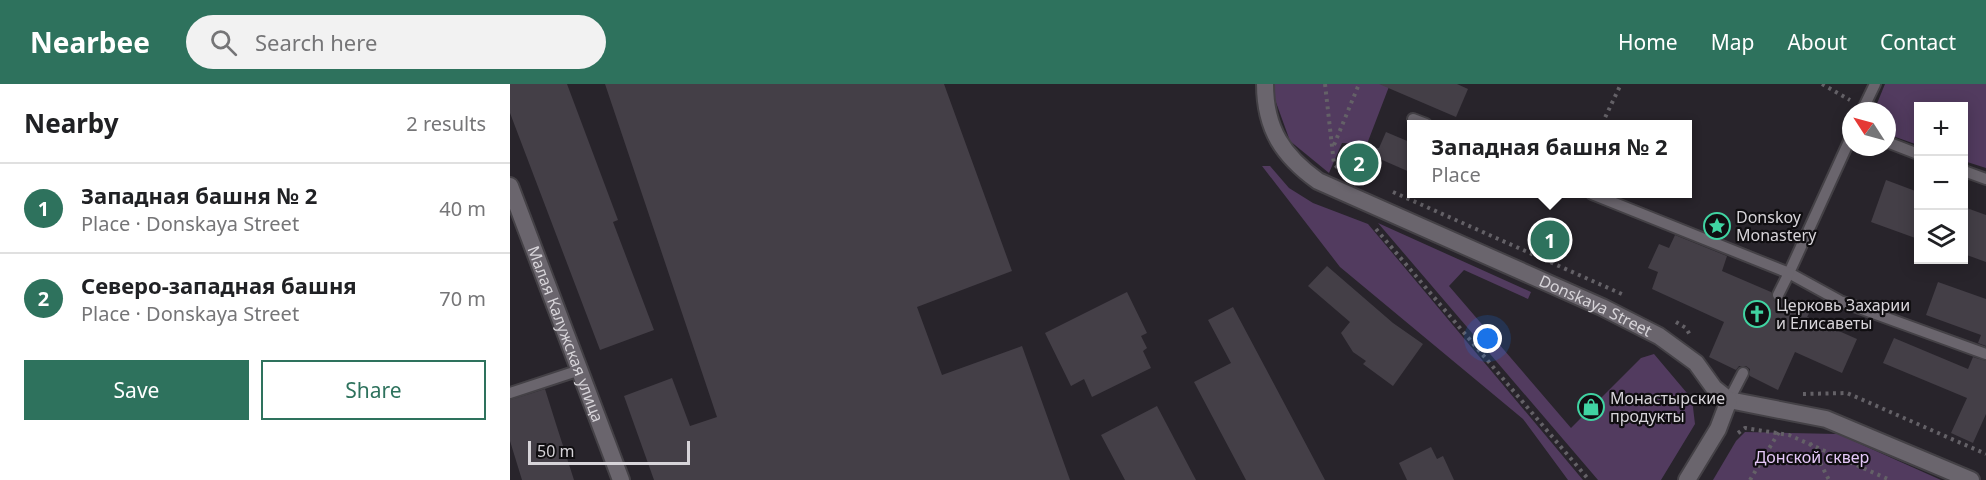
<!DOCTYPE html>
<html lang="en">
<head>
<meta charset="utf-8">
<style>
  body { margin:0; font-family:"Noto Sans",sans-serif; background:#f2f2f2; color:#202124 }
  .controls { position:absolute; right:18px; top:18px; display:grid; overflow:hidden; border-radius:0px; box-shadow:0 3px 15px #0003 }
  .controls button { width:54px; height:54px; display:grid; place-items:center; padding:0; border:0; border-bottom:2px solid #e0e0e0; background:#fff; color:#202124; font:30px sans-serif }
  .compass { position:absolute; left:1332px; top:18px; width:54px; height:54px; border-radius:50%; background:#fff; box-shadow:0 3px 15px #0003; rotate:306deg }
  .scale { position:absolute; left:18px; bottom:15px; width:162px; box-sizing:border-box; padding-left:6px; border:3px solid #d7d4d9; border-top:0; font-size:16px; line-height:21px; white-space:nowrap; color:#d7d4d9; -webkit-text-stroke:4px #100e11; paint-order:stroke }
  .you { position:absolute; left:978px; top:255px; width:21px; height:21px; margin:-15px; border:4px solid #fff; border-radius:50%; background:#1a73e8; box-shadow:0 0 0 9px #1a73e833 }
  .badge { display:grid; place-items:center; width:39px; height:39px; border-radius:50%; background:#2e725d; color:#fff; font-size:20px; font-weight:700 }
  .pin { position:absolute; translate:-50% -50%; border:3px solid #fff; box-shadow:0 2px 6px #0006 }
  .popup { position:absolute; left:897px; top:36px; width:285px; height:78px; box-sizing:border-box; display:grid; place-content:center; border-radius:0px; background:#fff; filter:drop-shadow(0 2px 4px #0005); font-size:20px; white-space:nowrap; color:#757577 }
  .popup b { font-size:22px; color:#202124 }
  .popup::after { content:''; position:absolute; left:50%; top:100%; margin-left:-12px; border:12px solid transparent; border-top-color:#fff }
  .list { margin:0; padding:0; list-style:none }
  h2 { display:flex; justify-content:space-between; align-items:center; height:78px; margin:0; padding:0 24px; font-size:26px }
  h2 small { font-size:20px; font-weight:400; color:#757577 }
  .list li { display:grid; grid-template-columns:39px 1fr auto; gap:18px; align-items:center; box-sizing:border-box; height:90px; padding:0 24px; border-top:2px solid #e0e0e0 }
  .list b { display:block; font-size:22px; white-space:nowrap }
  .list p { margin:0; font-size:20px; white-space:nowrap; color:#757577 }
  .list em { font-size:20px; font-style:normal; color:#757577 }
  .actions { display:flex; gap:12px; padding:18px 24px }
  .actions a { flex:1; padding:14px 0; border:2px solid #2e725d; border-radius:0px; text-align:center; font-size:21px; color:#2e725d }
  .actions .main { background:#2e725d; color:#fff }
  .icon { flex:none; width:33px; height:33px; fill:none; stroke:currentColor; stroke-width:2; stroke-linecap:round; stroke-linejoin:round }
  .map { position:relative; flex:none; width:1476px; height:396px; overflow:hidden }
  header { display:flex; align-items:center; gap:36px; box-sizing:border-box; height:84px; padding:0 30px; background:#2e725d; color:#fff }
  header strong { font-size:28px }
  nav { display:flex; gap:33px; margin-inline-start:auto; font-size:21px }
  .search { width:420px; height:54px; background:#f2f2f2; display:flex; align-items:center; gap:15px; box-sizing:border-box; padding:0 21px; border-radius:33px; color:#757577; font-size:22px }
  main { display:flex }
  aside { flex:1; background:#fff }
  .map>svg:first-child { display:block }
</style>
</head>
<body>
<header>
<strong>Nearbee</strong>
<div class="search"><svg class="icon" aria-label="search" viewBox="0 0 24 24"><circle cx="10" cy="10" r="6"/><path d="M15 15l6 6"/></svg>Search here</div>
<nav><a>Home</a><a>Map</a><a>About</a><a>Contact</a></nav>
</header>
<main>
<aside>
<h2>Nearby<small>2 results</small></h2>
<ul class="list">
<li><span class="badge">1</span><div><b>Западная башня № 2</b><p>Place · Donskaya Street</p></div><em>40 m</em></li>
<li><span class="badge">2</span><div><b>Северо-западная башня</b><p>Place · Donskaya Street</p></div><em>70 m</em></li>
</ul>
<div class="actions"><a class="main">Save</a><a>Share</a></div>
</aside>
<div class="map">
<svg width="1476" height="396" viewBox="0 0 1476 396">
  <rect width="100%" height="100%" fill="#28242b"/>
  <g fill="#523b5f">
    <path d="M765 0H880L857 60 832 59 819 89 780 57 763 10Z"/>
    <path d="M1375 0H1476V84L1454 77V22H1408V61L1377 50V27H1364Z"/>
    <path d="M752 82H760L779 104 803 119 858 140 1073 396H1058L1013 335 830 183Z"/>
    <path d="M868 139 1021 208 1018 215 954 186 939 202 1061 344 1131 274 1144 270 1182 315 1185 340 1151 396H1088Z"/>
    <path d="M1235 348 1328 350 1431 396H1203L1226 357Z"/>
  </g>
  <g fill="#443f47">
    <path d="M0 0H57L108 136 103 138 144 246 90 266 0 29Z"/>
    <path d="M95 0H434L502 187 407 223 432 291 512 262 560 396H144L114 312 162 294 180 342 207 333Z"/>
    <path d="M869 0H947L958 5 946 33Z"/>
    <path d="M876 48 902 59V89L870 75 855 92 844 93 836 86 835 75 842 67 869 64Z"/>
    <path d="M1376 96 1408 108V155L1361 138Z"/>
    <path d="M1454 123 1476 131V178L1454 170Z"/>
    <path d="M1034 139 1057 149 1046 174 1023 164Z"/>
    <path d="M1165 151 1217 172 1212 187 1261 208 1264 217 1269 218 1275 214 1301 226 1297 233 1347 255 1332 289 1285 268 1268 306 1240 292V285L1236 282H1229L1226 286 1199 273 1214 238 1142 205 1148 188 1138 184 1149 160 1159 164Z"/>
    <path d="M817 182 883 239 913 260 883 302 853 280 856 277 843 268 831 249 840 238 798 202Z"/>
    <path d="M1428 198 1476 215V262L1468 259 1471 251 1416 231Z"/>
    <path d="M617 208 637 249 631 252 637 264 633 267 641 284 582 313 574 295 561 302 535 249Z"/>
    <path d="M723 223 815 396H736L684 298 721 279 698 236Z"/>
    <path d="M1384 254 1458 285 1463 273 1476 277V330L1463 359 1441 349 1457 314 1373 279Z"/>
    <path d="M35 305 46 340 64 396H12L0 357V316Z"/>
    <path d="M647 322 686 396H615L591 351Z"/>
    <path d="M921 363 927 375 933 372 944 396H897L889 379Z"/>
  </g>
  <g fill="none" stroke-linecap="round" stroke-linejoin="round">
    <defs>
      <g id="service">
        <path d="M1352 27 1365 0"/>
        <path d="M903 35 916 40"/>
        <path d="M1341 53 1279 189 1330 217 1476 270"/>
        <path d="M1377 58 1408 70"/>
        <path d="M1454 87 1476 95"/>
        <path d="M1082 110 1279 189 1268 211"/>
        <path d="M0 309 70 286"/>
        <path d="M1219 316 1233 289"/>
      </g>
      <g id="minor">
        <path id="s1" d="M755 0C755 45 773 72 808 97L1092 223 1149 252 1186 279 1204 304 1219 316 1316 335 1461 396"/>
        <path id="s2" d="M0 102 111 396"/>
        <path d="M1177 396 1208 345 1219 316"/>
      </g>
    </defs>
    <use href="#service" stroke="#444146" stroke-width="14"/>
    <use href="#minor" stroke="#444146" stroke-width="20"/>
    <g stroke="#646167" stroke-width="4" stroke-dasharray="3 4.5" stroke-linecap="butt">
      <path d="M815 0 824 80 828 84"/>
      <path d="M1312 0 1340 16"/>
      <path d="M1092 40 1111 0"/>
      <path d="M824 61 849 0"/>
      <path d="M883 108 1114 211"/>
      <path d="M866 145 1079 396"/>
      <path d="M1166 238 1176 244 1180 251"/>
      <path d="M1293 310 1337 309 1476 370"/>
      <path d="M1228 349 1235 344 1279 351 1380 396"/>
      <path d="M1300 359 1319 396"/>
      <path d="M1240 396 1269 348"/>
    </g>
    <use href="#service" stroke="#6a656d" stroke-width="10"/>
    <use href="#minor" stroke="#6a656d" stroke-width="16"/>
  </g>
  <defs>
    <symbol id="sight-ring" viewBox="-11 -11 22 22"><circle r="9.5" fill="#100e11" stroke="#40d4a2" stroke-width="1.5"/><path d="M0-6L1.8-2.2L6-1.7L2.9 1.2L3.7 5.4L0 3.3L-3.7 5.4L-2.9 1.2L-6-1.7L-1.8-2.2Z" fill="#40d4a2"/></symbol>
    <symbol id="church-ring" viewBox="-11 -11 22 22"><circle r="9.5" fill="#100e11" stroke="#40d4a2" stroke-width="1.5"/><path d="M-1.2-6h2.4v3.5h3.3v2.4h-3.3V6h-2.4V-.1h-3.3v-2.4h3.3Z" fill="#40d4a2"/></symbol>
    <symbol id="shop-ring" viewBox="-11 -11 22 22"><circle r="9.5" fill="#100e11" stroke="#40d4a2" stroke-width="1.5"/><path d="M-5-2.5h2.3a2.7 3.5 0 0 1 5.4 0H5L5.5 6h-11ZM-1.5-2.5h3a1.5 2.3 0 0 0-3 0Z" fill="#40d4a2"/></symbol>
  </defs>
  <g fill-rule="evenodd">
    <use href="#sight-ring" x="1192" y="127" width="30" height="30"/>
    <use href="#church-ring" x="1232" y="215" width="30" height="30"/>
    <use href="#shop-ring" x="1066" y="308" width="30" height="30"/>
  </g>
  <g text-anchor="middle" stroke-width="4.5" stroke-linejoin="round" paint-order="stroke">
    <g font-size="16" fill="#d7d4d9" stroke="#100e11" text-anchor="start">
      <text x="1226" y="139">Donskoy<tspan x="1226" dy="18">Monastery</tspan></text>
      <text x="1266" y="227">Церковь Захарии<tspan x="1266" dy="18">и Елисаветы</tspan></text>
      <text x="1100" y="320">Монастырские<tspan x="1100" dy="18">продукты</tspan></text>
    </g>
    <g font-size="16" fill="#d7d4d9" stroke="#100e11">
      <text dy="6" stroke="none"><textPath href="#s1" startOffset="420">Donskaya Street</textPath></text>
      <text dy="6" stroke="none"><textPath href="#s2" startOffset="158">Малая Калужская улица</textPath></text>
    </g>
    <g font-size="16" fill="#e5c8f8" stroke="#100e11">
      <text x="1302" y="379">Донской сквер</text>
    </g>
  </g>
</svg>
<div class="controls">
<button>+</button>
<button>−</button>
<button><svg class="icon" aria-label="layers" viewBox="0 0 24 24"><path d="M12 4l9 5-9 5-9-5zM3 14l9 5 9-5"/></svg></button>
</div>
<svg class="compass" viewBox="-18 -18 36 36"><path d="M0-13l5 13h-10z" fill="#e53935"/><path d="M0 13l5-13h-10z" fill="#757577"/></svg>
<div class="scale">50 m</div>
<div class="you"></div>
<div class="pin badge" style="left:1040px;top:156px">1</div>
<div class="popup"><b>Западная башня № 2</b>Place</div>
<div class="pin badge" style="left:849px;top:79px">2</div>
</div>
</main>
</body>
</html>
